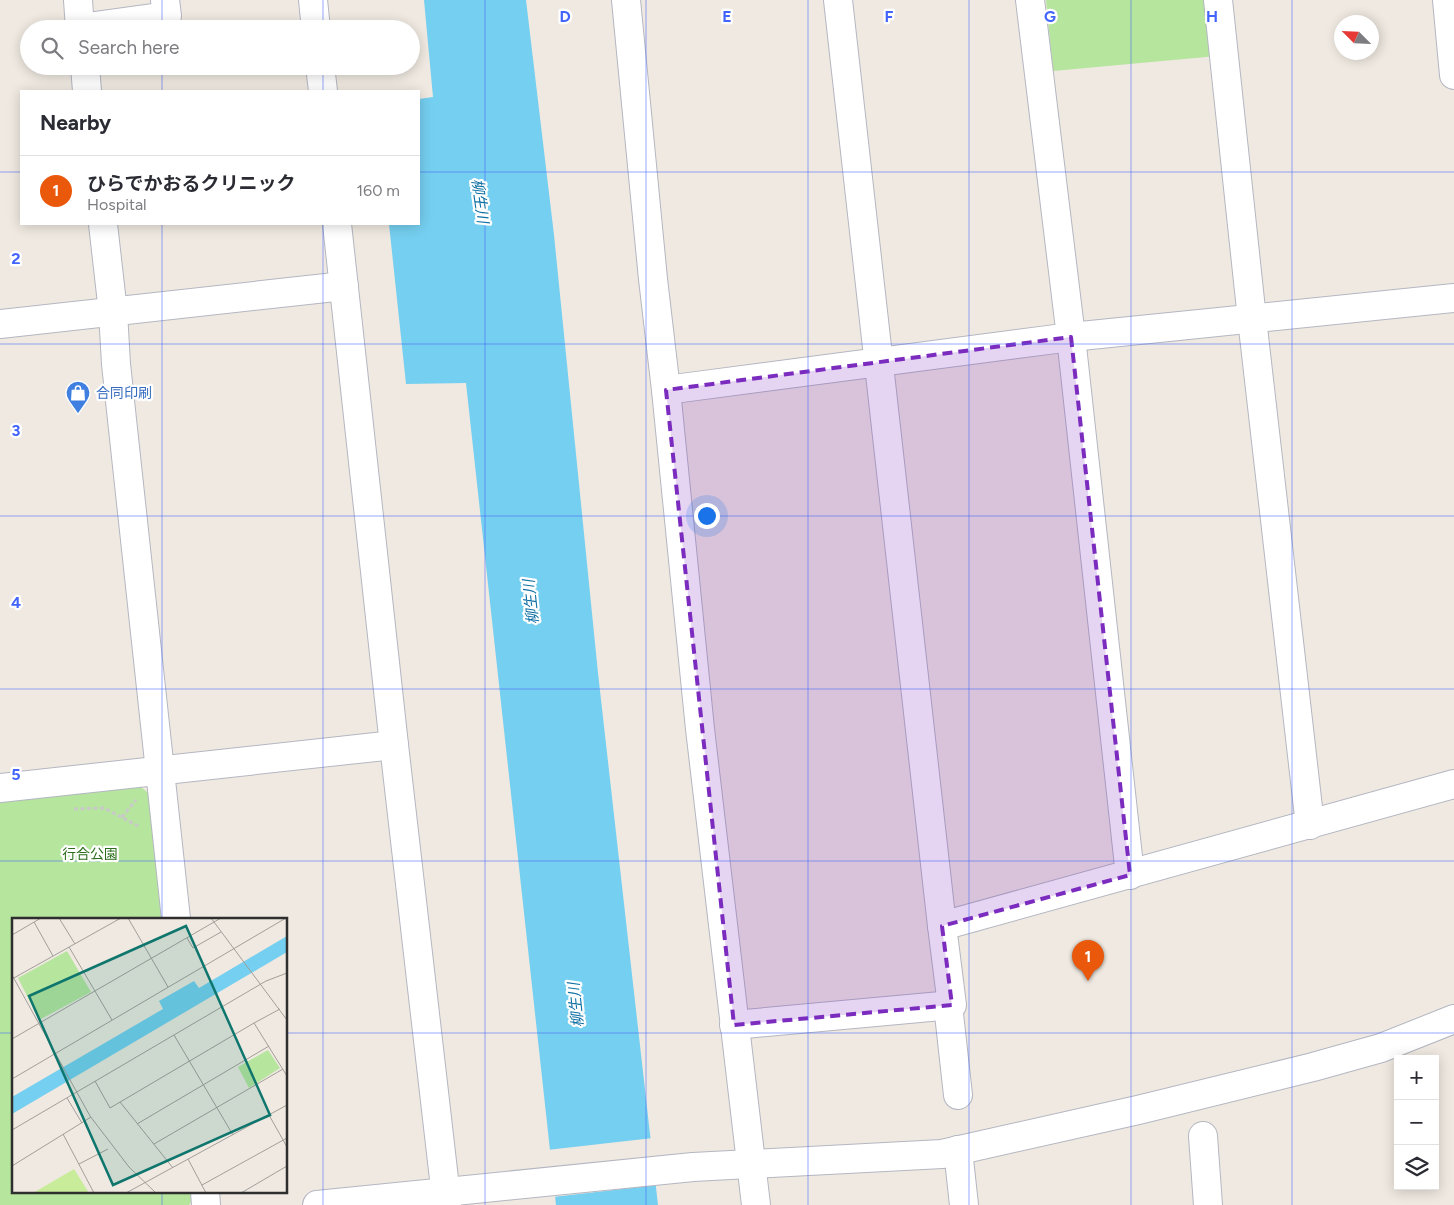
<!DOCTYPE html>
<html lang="en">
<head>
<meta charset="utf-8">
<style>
  body { margin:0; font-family:Figtree,"Noto Sans JP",sans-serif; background:#f7f7f7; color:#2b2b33 }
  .controls { position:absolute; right:15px; bottom:15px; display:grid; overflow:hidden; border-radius:0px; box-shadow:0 2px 12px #0003 }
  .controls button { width:45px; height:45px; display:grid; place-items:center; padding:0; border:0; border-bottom:1px solid #e1e1e2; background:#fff; color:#2b2b33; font:25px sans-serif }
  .compass { position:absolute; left:1334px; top:15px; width:45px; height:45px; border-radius:50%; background:#fff; box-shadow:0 2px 12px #0003; rotate:294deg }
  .you { position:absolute; left:706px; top:515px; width:18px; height:18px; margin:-12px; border:4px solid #fff; border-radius:50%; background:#1a73e8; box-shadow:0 0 0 8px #1a73e833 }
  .badge { display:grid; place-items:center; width:32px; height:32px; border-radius:50%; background:#ea580c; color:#fff; font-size:16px; font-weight:700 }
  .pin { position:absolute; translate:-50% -41px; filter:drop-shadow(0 1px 2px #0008) }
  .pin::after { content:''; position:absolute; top:26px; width:18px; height:15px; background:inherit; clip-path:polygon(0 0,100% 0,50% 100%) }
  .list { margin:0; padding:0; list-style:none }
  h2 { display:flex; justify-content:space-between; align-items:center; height:65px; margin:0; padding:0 20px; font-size:21px }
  h2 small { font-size:16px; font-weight:400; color:#7c7c81 }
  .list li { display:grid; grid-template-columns:32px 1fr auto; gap:15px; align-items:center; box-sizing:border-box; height:70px; padding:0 20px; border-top:1px solid #e1e1e2 }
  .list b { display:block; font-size:19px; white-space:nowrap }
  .list p { margin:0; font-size:16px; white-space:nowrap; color:#7c7c81 }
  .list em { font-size:16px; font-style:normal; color:#7c7c81 }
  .icon { flex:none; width:28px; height:28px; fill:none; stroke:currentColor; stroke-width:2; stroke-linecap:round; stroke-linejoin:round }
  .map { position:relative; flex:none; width:1454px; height:1205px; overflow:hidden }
  .search { position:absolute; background:#fff; box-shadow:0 2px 12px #0003; left:20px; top:20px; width:400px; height:55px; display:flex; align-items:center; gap:12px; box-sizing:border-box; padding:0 18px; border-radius:28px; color:#7c7c81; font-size:19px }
  .panel { position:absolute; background:#fff; box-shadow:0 2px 12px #0003; left:20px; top:90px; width:400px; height:135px; border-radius:0px }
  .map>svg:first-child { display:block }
</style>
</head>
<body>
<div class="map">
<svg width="1454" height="1205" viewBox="0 0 1454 1205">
  <rect width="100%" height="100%" fill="#efe9e1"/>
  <g fill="#b6e59e">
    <path d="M1046 0H1211L1217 56 1053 71Z"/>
    <path d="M136 783 152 796 166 919H14V1191H197V1193L189 1205H0V799Z"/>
  </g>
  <path fill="#75cff0" d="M424 0H526L554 235 598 673 658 1205H556L466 383 406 384 389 224H419V99L433 97Z"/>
  <path fill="#efe9e1" d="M653 1138 658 1185 553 1197 547 1150Z"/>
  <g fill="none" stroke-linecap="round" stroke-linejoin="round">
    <defs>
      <g id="minor">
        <path d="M78 0 80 29"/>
        <path d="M313 0 316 29"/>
        <path d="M626 0 653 279 666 390 700 729 756 1205"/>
        <path d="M1030 0 1071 337 1130 875"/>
        <path d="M1218 0 1252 319 1310 825"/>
        <path d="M1447 0 1454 75"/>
        <path d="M80 28 167 16 165 0"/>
        <path d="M85 66 87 91"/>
        <path d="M320 66 323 91"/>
        <path d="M103 224 113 312 116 364 176 919"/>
        <path d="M337 224 394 745 447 1205"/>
        <path d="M0 324 344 286"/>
        <path d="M666 390 1071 337 1454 298"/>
        <path d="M0 788 394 745"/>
        <path d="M942 926 1454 784"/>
        <path d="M948 1005 958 1095"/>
        <path d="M734 1025 952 1005 942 926 838 0"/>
        <path d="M1203 1136 1208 1205"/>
        <path d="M958 1150 964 1205"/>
        <path d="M205 1191 206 1205"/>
        <path d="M317 1205 693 1167 942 1154 1138 1110 1313 1067 1381 1048 1454 1019"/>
      </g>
    </defs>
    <use href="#minor" stroke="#b4b7c1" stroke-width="30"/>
    <g stroke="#c9c9c9" stroke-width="3" stroke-dasharray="4 2.5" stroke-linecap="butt">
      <path d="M74 809 104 808 138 826"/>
      <path d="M122 817 136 800"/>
    </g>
    <use href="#minor" stroke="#fff" stroke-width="28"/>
  </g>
  <path fill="#7b2cbf" fill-opacity="0.2" stroke="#7b2cbf" stroke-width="4" stroke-dasharray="10 6" stroke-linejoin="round" d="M1071 337 1130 875 942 926 952 1005 734 1025 666 390Z"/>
  <path fill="none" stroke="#4264fb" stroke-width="1" stroke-opacity="0.55" d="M162 0V29M323 0V29M485 0V1205M646 0V1205M808 0V1205M969 0V1205M1131 0V1205M1292 0V1205M162 66V91M323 66V91M0 172H21M419 172H1454M162 224V919M323 224V1205M0 344H1454M0 516H1454M0 689H1454M0 861H1454M0 1033H14M286 1033H1454M162 1191V1205"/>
  <defs>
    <symbol id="shop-pin" viewBox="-11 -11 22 30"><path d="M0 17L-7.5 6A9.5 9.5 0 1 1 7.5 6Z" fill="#3f7fe0" stroke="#fff"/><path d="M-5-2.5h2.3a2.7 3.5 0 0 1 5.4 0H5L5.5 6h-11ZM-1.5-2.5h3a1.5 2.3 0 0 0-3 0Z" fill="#fff"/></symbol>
  </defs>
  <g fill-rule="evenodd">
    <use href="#shop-pin" x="64" y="379" width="28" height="38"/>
  </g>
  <g text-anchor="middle" stroke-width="4.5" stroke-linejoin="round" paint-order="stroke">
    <g font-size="14" fill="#366cbe" stroke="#fff" text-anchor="start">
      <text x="96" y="398">合同印刷</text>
    </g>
    <g font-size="14" fill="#2c6e1b" stroke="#fff">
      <text x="90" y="859">行合公園</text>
    </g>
    <g font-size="15" font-style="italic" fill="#0d6fa3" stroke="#fff">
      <text transform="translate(480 201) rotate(82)" y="5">柳生川</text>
      <text transform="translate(531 602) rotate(-96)" y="5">柳生川</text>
      <text transform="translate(576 1005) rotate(-96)" y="5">柳生川</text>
    </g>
  </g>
  <g transform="translate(12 918)">
    <rect width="275" height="275" fill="#efe9e1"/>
    <path d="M55 33 79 74 27 102 6 60ZM256 132 268 150 237 170 226 149Z" fill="#b6e59e"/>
    <path d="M62 251 77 275H21Z" fill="#c9ec9a"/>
    <path d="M275 18V34L0 196V179L151 91 147 83 182 63 187 70Z" fill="#75cff0"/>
    <path fill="none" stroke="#a29e99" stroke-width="1" d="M47 0 63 26M116 0 156 69M199 0 275 102M22 4 41 38M0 17 29 0M175 20 181 30 209 14M57 29 100 102M0 57 78 198 117 249 144 275M0 61 109 0M268 91 242 105 275 158M162 117 221 217M0 121 209 0M0 161 274 0M83 163 98 190 242 105M55 180 70 205M108 184 161 250M257 197 275 229M125 206 257 128M0 212 254 63 275 55M51 216 82 275M142 226 271 151M176 241 194 275M67 246 96 231M0 248 79 199M190 267 275 220M114 275 275 187M229 275 275 248"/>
    <path fill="#0f766e" fill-opacity="0.15" stroke="#0f766e" stroke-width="2.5" d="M174 8 258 197 101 267 17 78Z"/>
    <rect width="275" height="275" fill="none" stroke="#2e2e2e" stroke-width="2.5"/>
  </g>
  <g font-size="16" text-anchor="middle" font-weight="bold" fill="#4264fb" stroke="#fff" stroke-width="4.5" stroke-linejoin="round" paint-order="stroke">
    <text x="565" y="22">D</text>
    <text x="727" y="22">E</text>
    <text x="889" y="22">F</text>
    <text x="1050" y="22">G</text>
    <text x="1212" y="22">H</text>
    <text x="16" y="264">2</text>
    <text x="16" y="436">3</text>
    <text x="16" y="608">4</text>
    <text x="16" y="780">5</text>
  </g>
</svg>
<div class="controls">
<button>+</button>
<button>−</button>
<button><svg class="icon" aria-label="layers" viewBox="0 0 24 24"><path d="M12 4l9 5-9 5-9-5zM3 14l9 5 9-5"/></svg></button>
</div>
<svg class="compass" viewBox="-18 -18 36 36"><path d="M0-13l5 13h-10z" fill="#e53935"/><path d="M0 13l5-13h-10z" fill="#7c7c81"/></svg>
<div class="you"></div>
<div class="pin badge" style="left:1088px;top:981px">1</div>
<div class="search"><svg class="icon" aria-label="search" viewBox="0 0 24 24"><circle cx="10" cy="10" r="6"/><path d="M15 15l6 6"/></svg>Search here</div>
<section class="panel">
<h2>Nearby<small></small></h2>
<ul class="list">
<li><span class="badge">1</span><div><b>ひらでかおるクリニック</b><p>Hospital</p></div><em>160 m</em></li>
</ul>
</section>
</div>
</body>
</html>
